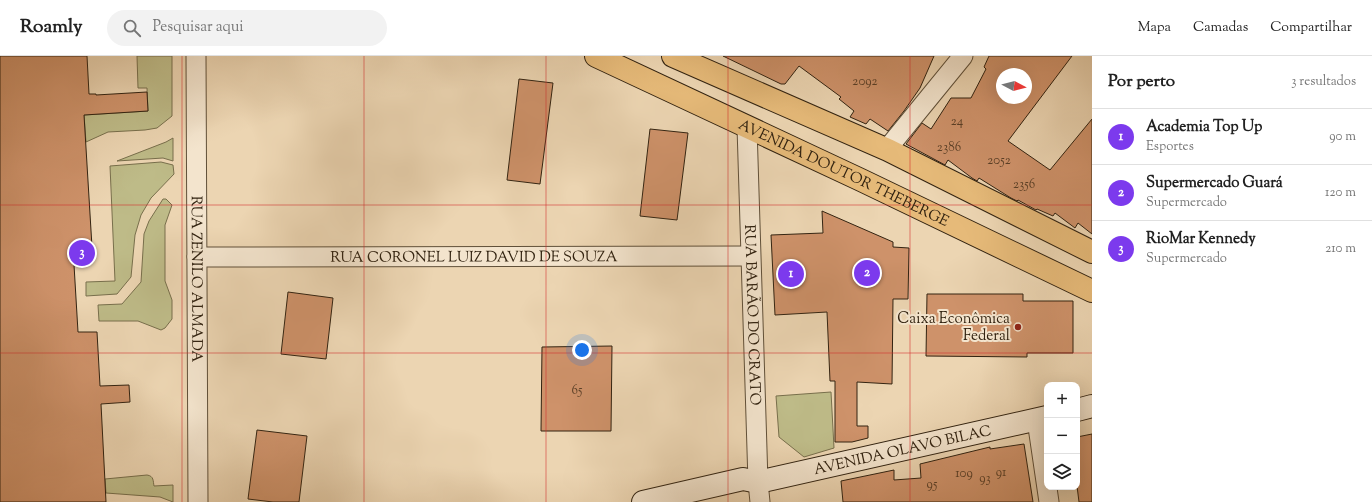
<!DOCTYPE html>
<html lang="pt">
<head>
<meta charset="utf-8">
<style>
  body { margin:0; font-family:"Sorts Mill Goudy",serif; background:#f2f2f2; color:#222 }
  .controls { position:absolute; right:12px; bottom:12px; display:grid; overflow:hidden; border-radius:8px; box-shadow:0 4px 16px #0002 }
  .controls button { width:36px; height:36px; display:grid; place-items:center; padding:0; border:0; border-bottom:1px solid #e0e0e0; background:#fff; color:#222; font:20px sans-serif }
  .compass { position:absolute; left:996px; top:12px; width:36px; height:36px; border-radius:50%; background:#fff; box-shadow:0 4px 16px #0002; rotate:97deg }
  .you { position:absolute; left:582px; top:294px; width:14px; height:14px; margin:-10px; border:3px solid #fff; border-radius:50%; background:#1a73e8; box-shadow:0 0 0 6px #1a73e833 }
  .badge { display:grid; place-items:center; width:26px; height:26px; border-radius:50%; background:#7c3aed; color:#fff; font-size:13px; font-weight:700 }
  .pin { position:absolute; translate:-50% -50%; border:2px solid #fff; box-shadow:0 1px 4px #0006 }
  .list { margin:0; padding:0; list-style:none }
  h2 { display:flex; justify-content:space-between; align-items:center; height:52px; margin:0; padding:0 16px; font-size:17px }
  h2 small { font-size:13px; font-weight:400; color:#767676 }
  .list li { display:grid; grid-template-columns:26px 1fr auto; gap:12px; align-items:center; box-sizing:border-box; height:56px; padding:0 16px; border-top:1px solid #e0e0e0 }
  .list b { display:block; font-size:15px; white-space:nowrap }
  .list p { margin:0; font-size:13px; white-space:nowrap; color:#767676 }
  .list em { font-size:13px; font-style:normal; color:#767676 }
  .icon { flex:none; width:22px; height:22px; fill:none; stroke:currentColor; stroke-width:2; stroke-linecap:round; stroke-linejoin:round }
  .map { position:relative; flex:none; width:1092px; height:446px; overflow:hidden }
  header { display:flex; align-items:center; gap:24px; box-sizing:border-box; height:56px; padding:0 20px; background:#fff; border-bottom:1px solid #e0e0e0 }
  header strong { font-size:19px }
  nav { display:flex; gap:22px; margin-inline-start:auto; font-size:14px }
  .search { width:280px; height:36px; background:#f2f2f2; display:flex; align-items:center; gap:10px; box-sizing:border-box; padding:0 14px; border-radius:22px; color:#767676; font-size:15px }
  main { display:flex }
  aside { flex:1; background:#fff }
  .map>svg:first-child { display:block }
</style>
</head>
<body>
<header>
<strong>Roamly</strong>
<div class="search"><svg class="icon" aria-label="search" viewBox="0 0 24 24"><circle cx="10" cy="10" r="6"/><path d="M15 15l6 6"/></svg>Pesquisar aqui</div>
<nav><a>Mapa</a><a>Camadas</a><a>Compartilhar</a></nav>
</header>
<main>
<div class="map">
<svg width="1092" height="446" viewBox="0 0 1092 446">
  <rect width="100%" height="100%" fill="#ecd5b2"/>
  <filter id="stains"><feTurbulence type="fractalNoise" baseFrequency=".005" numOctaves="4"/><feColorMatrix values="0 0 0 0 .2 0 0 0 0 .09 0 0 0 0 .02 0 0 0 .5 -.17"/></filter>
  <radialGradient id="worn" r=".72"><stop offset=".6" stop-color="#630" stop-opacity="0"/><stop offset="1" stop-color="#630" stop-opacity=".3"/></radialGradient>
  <g fill="#bebb88" stroke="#786f4c">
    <path d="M137 0H172V60L157 72 145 74 108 76 86 86 84 59 148 55 147 32H138Z"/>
    <path d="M173 82V105L163 102 117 105 166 86Z"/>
    <path d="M161 106 173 109 174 118 151 142 141 159 135 179 131 221 117 238 86 240V226L115 225 110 110Z"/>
    <path d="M163 143H166L172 149 165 169V225L172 244V263L165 272 161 274 138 265H99L98 249 122 248 141 226 144 178 149 165Z"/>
    <path d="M831 336 834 392 804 401 779 381 776 340Z"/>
    <path d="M147 419C154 420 153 425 154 430L173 429V446L160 441 106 437 105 423Z"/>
  </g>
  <g fill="#ce926a" stroke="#322311" fill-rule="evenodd">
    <path d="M0 0H87L89 38H96V39L147 36 148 55 84 59 92 191 73 192 78 276H97L100 330 129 329 130 346 101 348 106 446H0Z"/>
    <path d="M723 0H934L920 32 904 55 888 75 870 63 866 68 850 61 854 55 839 43 841 41 799 10 785 28H781Z"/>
    <path d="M989 0H1072L1008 85 1050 114 1092 63V178L1078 167 1075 172 1055 157 1053 160 1037 153 1036 154 1018 144 1017 145 1011 142 979 122 977 125 972 122 948 104 945 109 906 88 922 67 931 73 951 42H971L986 13 984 11ZM1002 18H1026V42H1002Z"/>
    <path d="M519 23 553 27 540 128 507 124Z"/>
    <path d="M650 73 688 77 677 164 640 160Z"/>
    <path d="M822 155 893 186V191L909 192 908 243H893L892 328 857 326V370H868V382L852 386H835V325H830L827 256 775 259 771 179 823 177Z"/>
    <path d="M288 236 333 242 326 303 281 298Z"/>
    <path d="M927 238H1023V245H1073V297H1027V301L926 300Z"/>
    <path d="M612 290 611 375H541L542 291Z"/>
    <path d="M257 374 307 380 299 446H273L248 443Z"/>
    <path d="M1092 378V446H1079L1077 430V381Z"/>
    <path d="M1024 388 1033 446H843L841 425 894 414V424L921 422 920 408 990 391V393Z"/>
  </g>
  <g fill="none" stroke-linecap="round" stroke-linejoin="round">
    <defs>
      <g id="street">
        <path id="s1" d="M196 0 198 446"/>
        <path id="s2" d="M747 71 758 426 760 446"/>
        <path d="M888 94 892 87 963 0"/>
        <path id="s3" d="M197 201 750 200"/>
        <path d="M1037 364 1049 446"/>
      </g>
      <g id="secondary">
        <path d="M1077 354 1092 350"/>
        <path id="s4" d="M643 446 743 423 758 426 1047 361"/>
      </g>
      <g id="primary">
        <path id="s5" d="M596 0 861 124 1092 235"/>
        <path d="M673 0 888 94 1092 196"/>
      </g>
    </defs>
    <use href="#street" stroke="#605039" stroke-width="21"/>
    <use href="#secondary" stroke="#322311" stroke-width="24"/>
    <use href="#primary" stroke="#322311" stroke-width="24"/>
    <use href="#street" stroke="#f3e4cd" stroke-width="19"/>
    <use href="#secondary" stroke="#f3e4cd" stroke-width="22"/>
    <use href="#primary" stroke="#e6ba79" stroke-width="22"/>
  </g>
  <path fill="none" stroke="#d62828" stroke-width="1" stroke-opacity="0.55" d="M182 0V446M364 0V446M546 0V446M728 0V446M910 0V446M0 149H1092M0 297H1092"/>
  <circle fill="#8f2418" stroke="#f3e4cd" stroke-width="1.5" cx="1018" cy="271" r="4"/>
  <g text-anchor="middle" stroke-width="4" stroke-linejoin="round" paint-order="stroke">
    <g font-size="13" fill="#593f27">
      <text x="865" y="29">2092</text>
      <text x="957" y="69">24</text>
      <text x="949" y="95">2386</text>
      <text x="999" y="108">2052</text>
      <text x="1024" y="132">2356</text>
      <text x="577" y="338">65</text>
      <text x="1001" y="420">91</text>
      <text x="964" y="421">109</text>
      <text x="985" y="426">93</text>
      <text x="932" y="432">95</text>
    </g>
    <g font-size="15" fill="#322311" stroke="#f3e4cd">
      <text dy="5" stroke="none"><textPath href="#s5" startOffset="274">AVENIDA DOUTOR THEBERGE</textPath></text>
      <text dy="5" stroke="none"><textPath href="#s3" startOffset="277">RUA CORONEL LUIZ DAVID DE SOUZA</textPath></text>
      <text dy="5" stroke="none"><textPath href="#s1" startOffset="223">RUA ZENILO ALMADA</textPath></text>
      <text dy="5" stroke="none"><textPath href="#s2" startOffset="188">RUA BARÃO DO CRATO</textPath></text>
      <text dy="5" stroke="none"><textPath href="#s4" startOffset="266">AVENIDA OLAVO BILAC</textPath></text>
    </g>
    <g font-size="15" fill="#322311" stroke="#f3e4cd" text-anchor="end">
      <text x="1010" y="267">Caixa Econômica<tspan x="1010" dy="17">Federal</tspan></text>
    </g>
  </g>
  <rect width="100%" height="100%" filter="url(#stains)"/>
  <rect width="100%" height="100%" fill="url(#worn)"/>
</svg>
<div class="controls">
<button>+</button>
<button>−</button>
<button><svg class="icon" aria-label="layers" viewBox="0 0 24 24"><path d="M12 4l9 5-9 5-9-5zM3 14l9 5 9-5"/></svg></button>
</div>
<svg class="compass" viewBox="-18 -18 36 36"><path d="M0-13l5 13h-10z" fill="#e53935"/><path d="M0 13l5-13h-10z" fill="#767676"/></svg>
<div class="you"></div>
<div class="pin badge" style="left:791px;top:218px">1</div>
<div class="pin badge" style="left:867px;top:217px">2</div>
<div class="pin badge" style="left:82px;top:197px">3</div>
</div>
<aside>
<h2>Por perto<small>3 resultados</small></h2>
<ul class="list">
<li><span class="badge">1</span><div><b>Academia Top Up</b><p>Esportes</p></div><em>90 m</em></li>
<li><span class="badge">2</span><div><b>Supermercado Guará</b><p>Supermercado</p></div><em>120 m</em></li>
<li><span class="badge">3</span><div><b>RioMar Kennedy</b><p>Supermercado</p></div><em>210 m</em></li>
</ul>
</aside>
</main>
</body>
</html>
